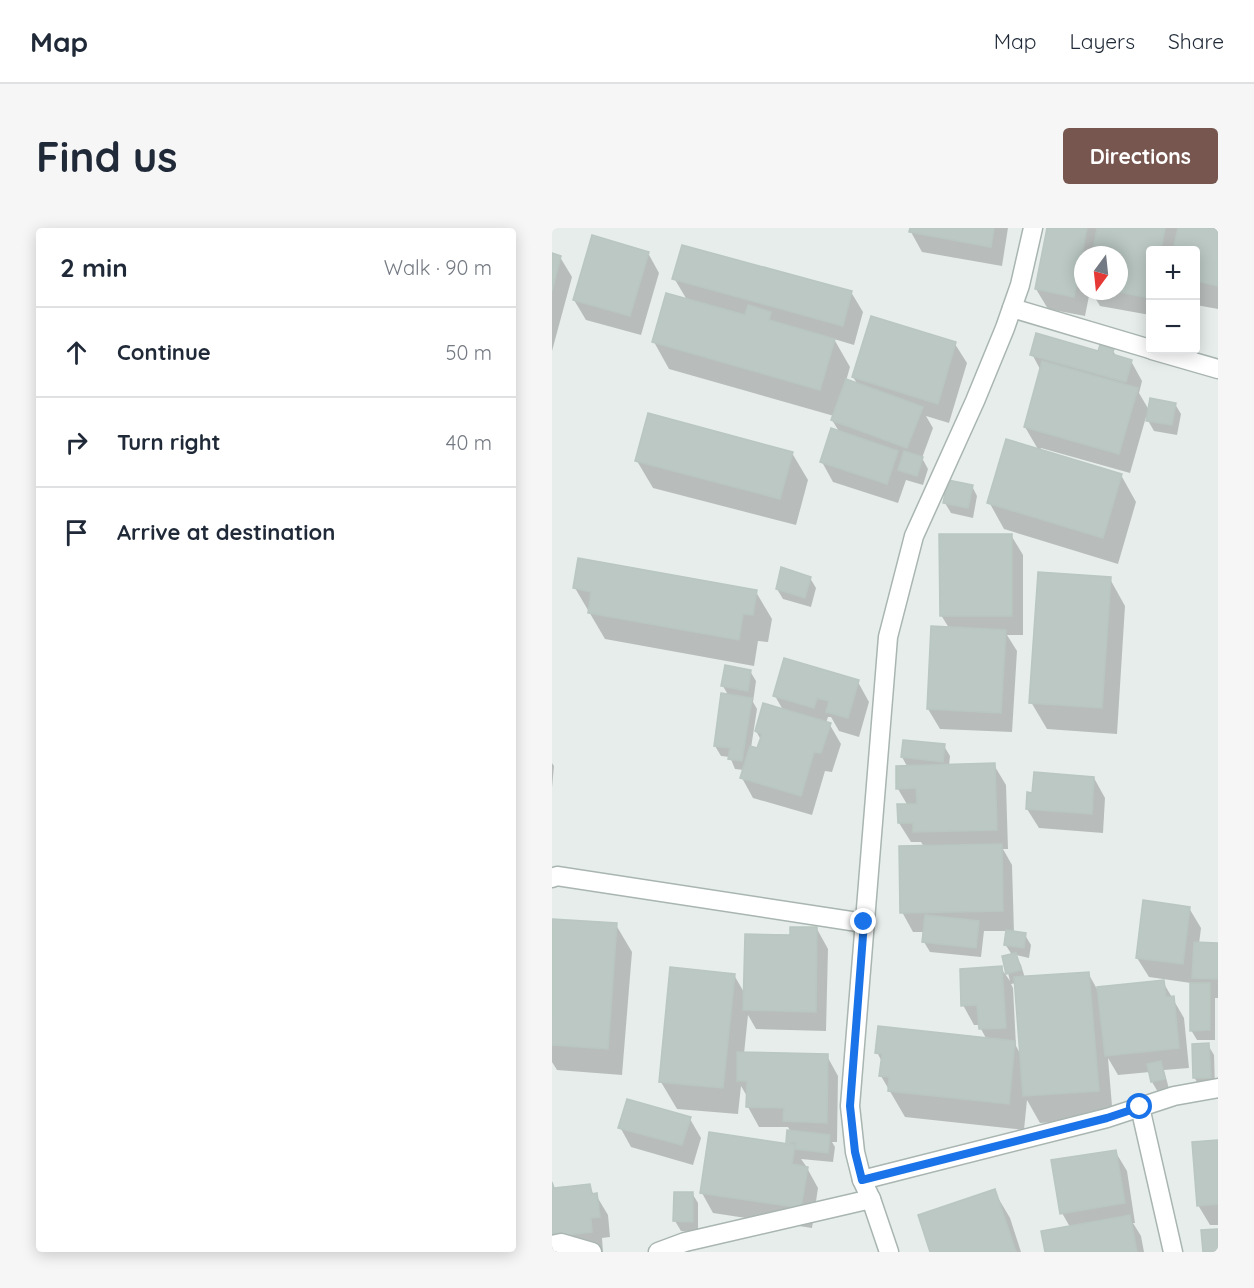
<!DOCTYPE html>
<html lang="en">
<head>
<meta charset="utf-8">
<style>
  body { margin:0; font-family:Quicksand,sans-serif; background:#f6f6f7; color:#1f2937 }
  .controls { position:absolute; right:18px; top:18px; display:grid; overflow:hidden; border-radius:6px; box-shadow:0 3px 15px #0003 }
  .controls button { width:54px; height:54px; display:grid; place-items:center; padding:0; border:0; border-bottom:2px solid #e0e1e3; background:#fff; color:#1f2937; font:30px sans-serif }
  .compass { position:absolute; left:522px; top:18px; width:54px; height:54px; border-radius:50%; background:#fff; box-shadow:0 3px 15px #0003; rotate:195deg }
  .stop { position:absolute; width:18px; height:18px; margin:-14px; border:4px solid #1a73e8; border-radius:50%; background:#fff }
  .stop.end { background:#1a73e8; border-color:#fff; box-shadow:0 2px 6px #0008 }
  .list { margin:0; padding:0; list-style:none }
  h2 { display:flex; justify-content:space-between; align-items:center; height:78px; margin:0; padding:0 24px; font-size:26px }
  h2 small { font-size:20px; font-weight:400; color:#747a83 }
  .list li { display:grid; grid-template-columns:39px 1fr auto; gap:18px; align-items:center; box-sizing:border-box; height:90px; padding:0 24px; border-top:2px solid #e0e1e3 }
  .list b { display:block; font-size:22px; white-space:nowrap }
  .list em { font-size:20px; font-style:normal; color:#747a83 }
  .icon { flex:none; width:33px; height:33px; fill:none; stroke:currentColor; stroke-width:2; stroke-linecap:round; stroke-linejoin:round }
  .map { position:relative; flex:none; width:666px; height:1024px; overflow:hidden; border-radius:6px }
  header { display:flex; align-items:center; gap:36px; box-sizing:border-box; height:84px; padding:0 30px; background:#fff; border-bottom:2px solid #e0e1e3 }
  header strong { font-size:28px }
  nav { display:flex; gap:33px; margin-inline-start:auto; font-size:21px }
  .intro { display:flex; align-items:center; justify-content:space-between; box-sizing:border-box; height:144px; padding:0 36px }
  h1 { margin:0; font-size:42px }
  .button { padding:15px 27px; border-radius:6px; background:#77564f; color:#fff; font-size:21px; font-weight:700 }
  main { display:flex; gap:36px; padding:0 36px }
  aside { flex:1; background:#fff; border-radius:6px; box-shadow:0 3px 15px #0003 }
  .map>svg:first-child { display:block }
</style>
</head>
<body>
<header>
<strong>Map</strong>
<nav><a>Map</a><a>Layers</a><a>Share</a></nav>
</header>
<div class="intro"><h1>Find us</h1><a class="button">Directions</a></div>
<main>
<aside>
<h2>2 min<small>Walk · 90 m</small></h2>
<ul class="list">
<li><svg class="icon" aria-label="ahead" viewBox="0 0 24 24"><path d="M12 20V5M6 11l6-6 6 6"/></svg><div><b>Continue</b></div><em>50 m</em></li>
<li><svg class="icon" aria-label="right" viewBox="0 0 24 24"><path d="M7 20v-9h11M14 6l5 5-5 5"/></svg><div><b>Turn right</b></div><em>40 m</em></li>
<li><svg class="icon" aria-label="arrive" viewBox="0 0 24 24"><path d="M6 21V4h12l-3 4 3 4H6"/></svg><div><b>Arrive at destination</b></div></li>
</ul>
</aside>
<div class="map">
<svg width="666" height="1024" viewBox="0 0 666 1024">
  <rect width="100%" height="100%" fill="#e6edea"/>
  <g fill="#0003" fill-rule="evenodd">
    <path d="M359 0H456L450 38 370 24 359 4Z"/>
    <path d="M496 0H666V81L644 77V80V22H598V87L548 78 539 63H567V27H531V63H538L533 88 496 81 484 61Z"/>
    <path d="M96 25 107 45 89 107 34 92 22 72Z"/>
    <path d="M0 27 8 29 20 49 0 123Z"/>
    <path d="M122 50 299 64 311 84 302 117 282 111 298 139 294 153 306 157 301 149 403 116 415 135 397 195 374 188 381 200 370 230 376 241 371 257 354 252 346 275 281 254 270 234 288 205 280 192 282 188 117 141 102 114 135 72Z"/>
    <path d="M561 123 565 129 579 133 590 153 587 165 597 182 623 176 629 186 625 207 602 203 594 189 578 245 489 220 488 223 569 247 584 274 566 336 452 301 437 274 487 223 473 199 489 143 480 126 547 124Z"/>
    <path d="M240 225 256 252 244 297 101 260 85 233Z"/>
    <path d="M420 258 425 268 421 290 399 285 393 275Z"/>
    <path d="M459 307 471 327V407H455L465 423 460 504 388 501 376 481 397 400 389 387Z"/>
    <path d="M258 350 264 360 259 379 231 371 225 361Z"/>
    <path d="M558 351 573 378 565 506 495 501 479 474Z"/>
    <path d="M23 360 204 364 220 391 216 414 206 413 202 438 53 411Z"/>
    <path d="M198 443 204 453 201 474 205 481 199 520 206 522 209 512 204 503 231 482 223 468 306 454 317 474 307 509 287 503 279 489H276L274 495 278 497 289 516 280 544 273 543 260 587 201 570 190 550 192 542 183 541 178 529 169 528 163 518 176 467 171 458Z"/>
    <path d="M392 518 398 528 397 538 442 537 454 557 456 621H451L460 637 462 705 473 707 479 717 477 730 464 727 469 737 473 750 536 745 545 761 611 754 632 790 637 840 612 842 617 861 606 864 600 854 598 844 566 847 556 830 561 890 488 895 475 872 472 902 353 889 329 848 330 834 325 824 435 812 429 801 428 797H422L411 777 449 740 458 753 452 729 460 727 453 716 456 703H432L429 729 378 724 372 714 373 704H361L350 684 372 619 369 614H359L347 595 356 578 346 561 345 540H356L350 529ZM464 755 469 827 464 818 461 760 459 756Z"/>
    <path d="M0 535 2 538 0 560Z"/>
    <path d="M542 550 553 570 551 605 487 600 475 581 482 566Z"/>
    <path d="M637 680 649 700 647 716 666 717V770H663V812H645L639 802V755L597 749 585 730Z"/>
    <path d="M0 692 64 697 80 724 70 847 5 842 0 834Z"/>
    <path d="M265 701 276 721 274 803 204 801 196 787 192 826 275 828 286 848 285 914H280L283 919 281 934 249 931 254 938 253 940H255L266 960 260 1000 161 985 150 965 238 917 236 913 239 904 236 899H207L196 879V870L189 858 186 886 125 881 109 854 182 747 193 766 239 709Z"/>
    <path d="M656 817 662 827 663 859H648L642 849Z"/>
    <path d="M138 891 149 910 141 937 79 919 68 899Z"/>
    <path d="M666 913V997H658L646 977Z"/>
    <path d="M563 923 575 943 583 995H581L589 1008 592 1024H495L518 999 510 985Z"/>
    <path d="M0 956 3 962 37 958 42 967H44L56 987 58 1009 50 1010 51 1024 0 1018Z"/>
    <path d="M442 963 458 990 469 1024H380Z"/>
    <path d="M140 965 146 975V1003H129L123 993Z"/>
  </g>
  <g fill="#bbc8c3" stroke="#b9c6c1" stroke-width="1.5">
    <path d="M358 0H442L439 19 357 4Z"/>
    <path d="M495 0H535L522 69 483 61Z"/>
    <path d="M545 0H613L609 22H598V70L562 63H567V27H540Z"/>
    <path d="M626 0H666V58L644 53V22H621Z"/>
    <path d="M40 7 97 24 78 88 21 72Z"/>
    <path d="M130 17 300 63 291 98 120 51Z"/>
    <path d="M0 25 9 28 0 63Z"/>
    <path d="M114 65 193 87 196 77 219 84 217 92 283 111 268 162 100 114Z"/>
    <path d="M319 88 404 114 386 176 300 149Z"/>
    <path d="M484 105 546 123 548 117 562 121 560 126 580 132 574 154 478 127Z"/>
    <path d="M490 133 586 160 567 226 472 199Z"/>
    <path d="M294 151 371 179 355 220 279 192Z"/>
    <path d="M598 170 624 175 620 197 594 193Z"/>
    <path d="M96 185 241 224 228 271 83 233Z"/>
    <path d="M279 200 346 223 335 256 268 234Z"/>
    <path d="M454 211 570 246 551 310 435 275Z"/>
    <path d="M352 223 371 229 365 248 346 242Z"/>
    <path d="M396 252 421 257 416 280 391 275Z"/>
    <path d="M387 306H460V388H388Z"/>
    <path d="M26 330 205 362 201 387 191 386 187 412 36 385 39 364 21 360Z"/>
    <path d="M229 339 259 349 253 370 224 361Z"/>
    <path d="M486 344 559 349 550 480 477 475Z"/>
    <path d="M379 398 454 402 449 485 375 481Z"/>
    <path d="M232 430 307 452 296 490 274 484 277 473 265 470 262 480 221 468Z"/>
    <path d="M173 437 199 442 196 463 169 458Z"/>
    <path d="M169 465 200 470 190 533 176 531 178 520 162 518Z"/>
    <path d="M211 475 279 495 269 525 262 524 249 568 188 550 198 518 205 520 210 506 203 503Z"/>
    <path d="M351 512 393 516 391 534 349 529Z"/>
    <path d="M443 535 445 602 361 604V595H346L345 576H365L364 560 344 561V538Z"/>
    <path d="M482 544 542 549 540 586 474 581 475 564 480 565Z"/>
    <path d="M450 616 451 683 348 685 347 618Z"/>
    <path d="M591 672 638 679 631 736 584 730Z"/>
    <path d="M373 687 427 693 424 720 370 714Z"/>
    <path d="M0 691 65 695 56 821 0 817Z"/>
    <path d="M238 699H265L264 784 191 782 193 706 238 707Z"/>
    <path d="M454 702 474 705 472 720 452 717Z"/>
    <path d="M642 714 666 715V751L640 750Z"/>
    <path d="M464 725 469 742 454 746 450 728Z"/>
    <path d="M450 738 454 800 427 801 425 777 409 778 408 741Z"/>
    <path d="M118 739 183 746 171 860 107 854Z"/>
    <path d="M537 744 547 863 471 868 462 749Z"/>
    <path d="M612 752 614 769 622 768 627 820 553 828 545 759Z"/>
    <path d="M638 755H658V802L638 803Z"/>
    <path d="M326 798 463 813 457 876 336 863 337 849 327 848 330 826 323 825Z"/>
    <path d="M657 815 659 850H641L640 816Z"/>
    <path d="M185 824 276 826 275 895 231 893 232 880 194 879 195 853H185Z"/>
    <path d="M609 833 613 851 599 854 595 836Z"/>
    <path d="M75 871 139 889 130 917 66 900Z"/>
    <path d="M235 902 278 907 276 925 243 921 244 915 234 914Z"/>
    <path d="M157 904 243 917 240 936 256 939 249 980 148 965Z"/>
    <path d="M666 912V976L645 978 640 914Z"/>
    <path d="M564 922 573 975 508 986 499 932Z"/>
    <path d="M0 954 2 960 38 956 40 966 45 965 48 989 39 990 40 1004 0 1009Z"/>
    <path d="M443 961 464 1024H378L366 987Z"/>
    <path d="M122 964H141V994L121 993Z"/>
    <path d="M578 987 585 1024H493L489 1003Z"/>
    <path d="M666 1001V1024H651L649 1002Z"/>
  </g>
  <g fill="none" stroke-linecap="round" stroke-linejoin="round">
    <defs>
      <g id="minor">
        <path d="M460 80 598 121"/>
        <path d="M600 122 666 141"/>
        <path d="M0 650 5 648 312 695"/>
        <path d="M588 879 621 1024"/>
        <path d="M310 952 555 890 622 868 666 860"/>
        <path d="M0 1017 9 1015 40 1024"/>
        <path d="M106 1024 133 1014 319 971"/>
        <path d="M337 1024 319 971 310 952 303 924 298 878 336 409 362 308 423 173 453 100 468 57 481 0"/>
      </g>
    </defs>
    <use href="#minor" stroke="#a9b5b1" stroke-width="21"/>
    <use href="#minor" stroke="#fff" stroke-width="18"/>
  </g>
  <g fill="none" stroke-linecap="round" stroke-linejoin="round">
    <path stroke="#1a73e8" stroke-width="8" d="M312 694 298 878 303 924 310 952 555 890 588 879"/>
  </g>
</svg>
<div class="controls">
<button>+</button>
<button>−</button>
</div>
<svg class="compass" viewBox="-18 -18 36 36"><path d="M0-13l5 13h-10z" fill="#e53935"/><path d="M0 13l5-13h-10z" fill="#747a83"/></svg>
<div class="stop" style="left:588px;top:879px"></div>
<div class="stop end" style="left:312px;top:694px"></div>
</div>
</main>
</body>
</html>
